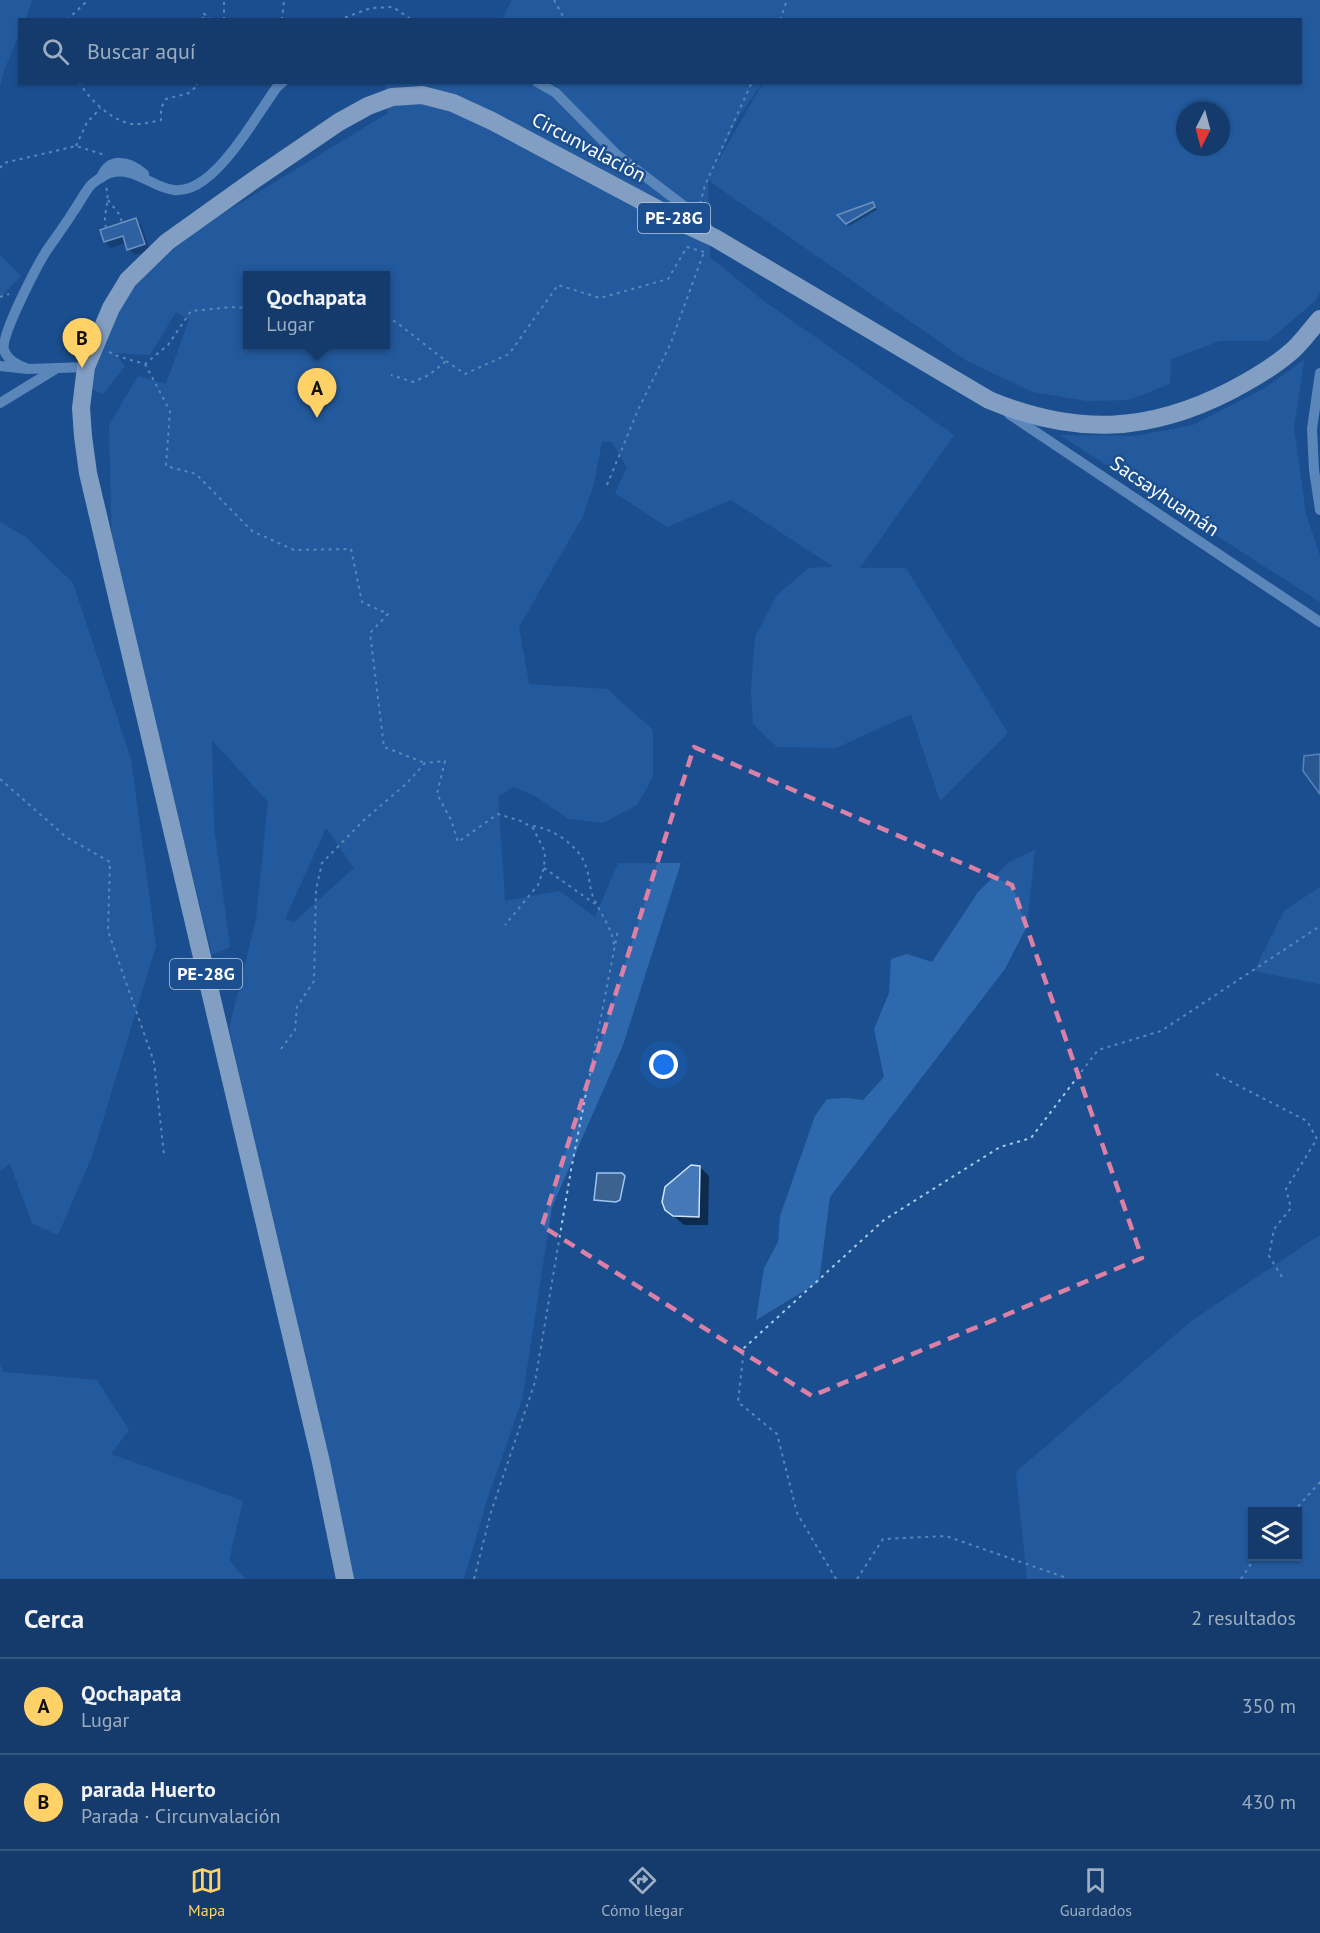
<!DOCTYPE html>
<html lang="es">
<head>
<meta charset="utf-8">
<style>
  body { margin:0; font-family:"PT Sans",sans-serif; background:#1d4271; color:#f1f3f6 }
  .controls { position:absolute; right:18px; bottom:18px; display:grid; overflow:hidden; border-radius:0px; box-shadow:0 2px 4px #0004 }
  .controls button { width:54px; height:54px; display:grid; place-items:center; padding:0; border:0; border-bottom:2px solid #33557e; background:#143b6b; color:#f1f3f6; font:30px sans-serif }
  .compass { position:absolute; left:1176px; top:102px; width:54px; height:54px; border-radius:50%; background:#143b6b; box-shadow:0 2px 4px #0004; rotate:186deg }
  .you { position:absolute; left:664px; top:1065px; width:21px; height:21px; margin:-15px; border:4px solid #fff; border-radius:50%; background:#1a73e8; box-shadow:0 0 0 9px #1a73e833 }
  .badge { display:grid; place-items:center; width:39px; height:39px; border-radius:50%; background:#ffd166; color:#111; font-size:20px; font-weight:700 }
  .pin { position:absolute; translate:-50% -50px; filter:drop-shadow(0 2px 3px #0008) }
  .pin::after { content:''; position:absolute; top:32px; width:21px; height:18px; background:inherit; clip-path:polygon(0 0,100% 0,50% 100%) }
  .popup { position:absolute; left:243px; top:271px; width:147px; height:78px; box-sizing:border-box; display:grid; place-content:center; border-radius:0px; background:#143b6b; filter:drop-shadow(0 2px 4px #0005); font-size:20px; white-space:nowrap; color:#9dadc1 }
  .popup b { font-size:22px; color:#f1f3f6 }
  .popup::after { content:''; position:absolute; left:50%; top:100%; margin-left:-12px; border:12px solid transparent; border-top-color:#143b6b }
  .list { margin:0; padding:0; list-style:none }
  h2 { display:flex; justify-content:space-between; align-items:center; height:78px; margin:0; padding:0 24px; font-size:26px }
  h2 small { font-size:20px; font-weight:400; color:#9dadc1 }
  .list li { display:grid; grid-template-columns:39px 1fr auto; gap:18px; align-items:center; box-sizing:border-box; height:96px; padding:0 24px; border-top:2px solid #33557e }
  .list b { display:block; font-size:22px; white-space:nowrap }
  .list p { margin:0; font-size:20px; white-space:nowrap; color:#9dadc1 }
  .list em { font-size:20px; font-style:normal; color:#9dadc1 }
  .icon { flex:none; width:33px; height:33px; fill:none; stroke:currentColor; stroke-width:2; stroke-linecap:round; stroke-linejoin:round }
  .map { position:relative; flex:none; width:1320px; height:1579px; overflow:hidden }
  .search { position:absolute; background:#143b6b; box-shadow:0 2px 4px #0004; left:18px; right:18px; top:18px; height:66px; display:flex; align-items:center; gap:15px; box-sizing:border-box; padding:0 21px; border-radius:0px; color:#9dadc1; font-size:22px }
  .sheet { height:270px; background:#143b6b }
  nav { display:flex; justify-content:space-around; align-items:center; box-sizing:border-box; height:84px; border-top:2px solid #33557e; background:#143b6b; font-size:16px; color:#9dadc1 }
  nav a { display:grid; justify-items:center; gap:3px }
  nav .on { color:#ffd166 }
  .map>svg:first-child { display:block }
</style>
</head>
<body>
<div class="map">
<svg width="1320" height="1579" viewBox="0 0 1320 1579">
  <rect width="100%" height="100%" fill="#1b4f8f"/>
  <g fill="#2e69ad" fill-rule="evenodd">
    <path d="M0 0H32L26 19 20 20 19 35 4 70 0 87Z"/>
    <path d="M512 0H1320V293L1315 301 1268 341H1220L1171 359 1170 384 1128 400 1088 401 1033 392 967 361 708 180 710 257 760 298 954 435 860 568H906L1008 733 940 801 911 714 836 748 777 747 753 724 751 691 755 637 777 595 809 568 834 567 731 500 667 527 615 493 627 467 612 442H602L593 487 583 516 519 627 529 684 607 689 653 730V777L637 805 603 823 569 819 535 796 514 787 498 796 505 901 559 891 595 917 618 863H681L623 1045 552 1207 522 1400 487 1500 464 1579H351L229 1029 256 919 268 802 212 740 214 827 230 947 212 955 112 545 109 425 138 376 166 384 189 320 176 312 150 355 114 353 125 366 103 394 89 388 105 330 146 270 208 223 388 113 385 83H762L738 118 715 166 763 83 1300 82V20L502 19ZM1185 111H1221V147H1185ZM248 276H386V344H248ZM326 828 354 868 294 922 285 919Z"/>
    <path d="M0 255 21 276 0 298Z"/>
    <path d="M1304 360 1294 428 1306 514 1320 556V602L1060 435 1135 436 1193 425 1265 388Z"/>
    <path d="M0 522 27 538 73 583 131 759 156 946 92 1156 58 1235 32 1223 10 1164 0 1171Z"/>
    <path d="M1035 850 1027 926 1005 969 830 1197 819 1282 756 1320 764 1268 778 1242 780 1216 815 1116 827 1099 846 1098 863 1100 884 1077 874 1029 889 993 891 959 907 954 932 962 978 892 1009 862Z"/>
    <path d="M1320 887V984L1254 971 1284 911Z"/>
    <path d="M1320 1235V1579H1027L1016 1472 1190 1322ZM1252 1512H1298V1556H1252Z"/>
    <path d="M0 1365 4 1372 97 1380 129 1430 111 1454 243 1501 229 1560 245 1579H0Z"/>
  </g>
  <g fill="#3c6290" stroke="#9cc4f0" stroke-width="1.5">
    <path d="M1320 754V794L1303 771 1304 756Z"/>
    <path d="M597 1173H622L625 1176 620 1200 616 1202 594 1200Z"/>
  </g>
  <g fill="#0007">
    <path d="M872 204 877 210 849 226 840 215Z"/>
    <path d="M135 219 141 225 150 250 135 255 129 249 126 243 111 248 105 242 102 231Z"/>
    <path d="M700 1167 709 1176 708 1225H684L666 1209Z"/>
  </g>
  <g fill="#4478b7" stroke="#cfe3fa" stroke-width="1.5">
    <path d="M873 202 875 207 846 224 837 215Z"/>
    <path d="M136 218 145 244 127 250 123 236 104 242 100 230Z"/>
    <path d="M691 1165 700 1166 699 1217 673 1216 665 1210 662 1202 665 1187Z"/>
  </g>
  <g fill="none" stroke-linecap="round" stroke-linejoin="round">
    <g stroke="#a9c9ee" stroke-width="2" stroke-dasharray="3 4.5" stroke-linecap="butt">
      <path d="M554 0 565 20"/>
      <path d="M67 20 88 0"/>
      <path d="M203 20V13L212 20"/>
      <path d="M224 20V0"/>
      <path d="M282 20 284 0"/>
      <path d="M338 20 371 8 393 7 412 20"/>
      <path d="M780 20 787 0"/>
      <path d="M79 82C89 99 108 117 127 123 138 126 151 122 161 120V108L166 99 189 93 198 85 195 82"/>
      <path d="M76 146 88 120 92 118 100 108"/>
      <path d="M0 168 4 163 76 146 105 155"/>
      <path d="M108 200 119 214 122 222"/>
      <path d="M700 204 705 185 752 82"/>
      <path d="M106 228C102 214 111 201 106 187"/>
      <path d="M0 297 9 294"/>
      <path d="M386 318 396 322 446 361 429 375 413 382 391 375"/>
      <path d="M109 352 120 357 145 364 168 345 191 311 232 307 248 308"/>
      <path d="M446 361 465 374 509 354 558 285 600 298 668 279 687 247 704 252"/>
      <path d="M145 364 170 411 166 466 196 474 252 531 294 550 351 549 362 602 388 614 370 633 384 747 425 763"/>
      <path d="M607 485 638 410 670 345 704 252"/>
      <path d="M0 779 66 837 110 862 108 931 154 1062 164 1155"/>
      <path d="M533 826C552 828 581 847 586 867 590 877 589 888 594 899 601 914 613 930 614 946"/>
      <path d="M544 868 595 904"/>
      <path d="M281 1049 295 1030 297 1007 314 981 316 890 322 863 364 820 406 784 425 763 445 761 437 794 451 820 458 842 498 814 521 821 533 828 545 852 544 868 538 885 505 925"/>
      <path d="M1216 1074 1307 1121 1317 1139 1286 1189 1291 1208 1274 1229 1269 1256 1282 1277"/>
      <path d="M1293 1512 1320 1482"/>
      <path d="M474 1579 491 1512 535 1382 571 1170 618 930"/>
      <path d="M836 1579 797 1513 777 1434 738 1402 744 1348 884 1220 1000 1147 1031 1138 1098 1050 1161 1031 1320 926"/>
      <path d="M857 1579 883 1539 946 1536 1064 1577 1065 1579"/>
      <path d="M1241 1579 1256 1556"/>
    </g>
    <g stroke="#a9c9ee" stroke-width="10">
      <path d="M537 82 556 93 616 154 697 216 711 232"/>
      <path d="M101 178C109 156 130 161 144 174"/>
      <path d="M0 366 28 369 86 367"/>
      <path d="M28 369C18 365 8 361 4 350 0 336 38 264 47 250 56 237 65 225 73 212 79 204 84 193 91 185 95 181 104 175 110 173 145 163 164 210 204 180 231 161 257 115 277 87L283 82"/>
      <path d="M1320 373 1312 429 1314 470 1320 510"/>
      <path d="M0 403 54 370"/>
      <path d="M1009 414 1320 622"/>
    </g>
    <path stroke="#fff" stroke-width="18" d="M345 1579 321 1462 88 473 83 436 81 408 86 367 111 308 128 280 167 242 251 182 339 122 368 106 392 97 422 95 453 103 492 121 689 226 715 238 989 400C1075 436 1149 433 1232 390 1253 379 1275 366 1293 350 1303 341 1311 329 1320 319"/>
  </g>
  <path d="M0 0H1320V1579H0ZM694 747 1012 885 1142 1258 812 1396 542 1226Z" fill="#1b4f8f" fill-opacity=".55" fill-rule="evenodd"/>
  <path fill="none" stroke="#dd80a5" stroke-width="4.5" stroke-dasharray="12 8" stroke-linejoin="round" d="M694 747 1012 885 1142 1258 812 1396 542 1226Z"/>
  <g text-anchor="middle" stroke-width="5" stroke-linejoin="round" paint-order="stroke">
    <g fill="#1b4f8f" stroke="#bbcadd" stroke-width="1.5">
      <rect x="638" y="203" width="72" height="30" rx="4.5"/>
      <rect x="170" y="959" width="72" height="30" rx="4.5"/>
    </g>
    <g font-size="18" font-weight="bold" fill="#fff">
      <text x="674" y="224">PE-28G</text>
      <text x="206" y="980">PE-28G</text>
    </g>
    <g font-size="20" fill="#fff" stroke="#1b4f8f">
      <text transform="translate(589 147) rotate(28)" y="7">Circunvalación</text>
      <text transform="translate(1165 496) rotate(34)" y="7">Sacsayhuamán</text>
    </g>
  </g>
</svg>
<div class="controls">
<button><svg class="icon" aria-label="layers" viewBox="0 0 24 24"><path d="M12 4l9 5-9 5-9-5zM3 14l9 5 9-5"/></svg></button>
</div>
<svg class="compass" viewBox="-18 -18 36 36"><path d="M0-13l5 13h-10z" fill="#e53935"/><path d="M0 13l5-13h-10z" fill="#9dadc1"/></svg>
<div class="you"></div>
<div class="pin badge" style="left:317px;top:418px">A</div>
<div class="popup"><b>Qochapata</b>Lugar</div>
<div class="pin badge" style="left:82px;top:368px">B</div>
<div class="search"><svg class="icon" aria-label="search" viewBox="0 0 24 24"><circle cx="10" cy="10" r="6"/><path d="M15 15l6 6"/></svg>Buscar aquí</div>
</div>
<section class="sheet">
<h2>Cerca<small>2 resultados</small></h2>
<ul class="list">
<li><span class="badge">A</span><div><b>Qochapata</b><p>Lugar</p></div><em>350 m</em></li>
<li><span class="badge">B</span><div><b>parada Huerto</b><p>Parada · Circunvalación</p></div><em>430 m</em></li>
</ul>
</section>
<nav>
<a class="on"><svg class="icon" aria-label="map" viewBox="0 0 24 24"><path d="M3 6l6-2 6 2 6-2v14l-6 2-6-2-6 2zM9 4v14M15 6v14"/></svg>Mapa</a>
<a><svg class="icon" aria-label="directions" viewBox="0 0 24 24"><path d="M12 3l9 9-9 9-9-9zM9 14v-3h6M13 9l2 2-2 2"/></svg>Cómo llegar</a>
<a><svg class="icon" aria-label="saved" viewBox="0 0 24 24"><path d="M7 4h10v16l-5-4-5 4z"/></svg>Guardados</a>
</nav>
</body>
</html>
